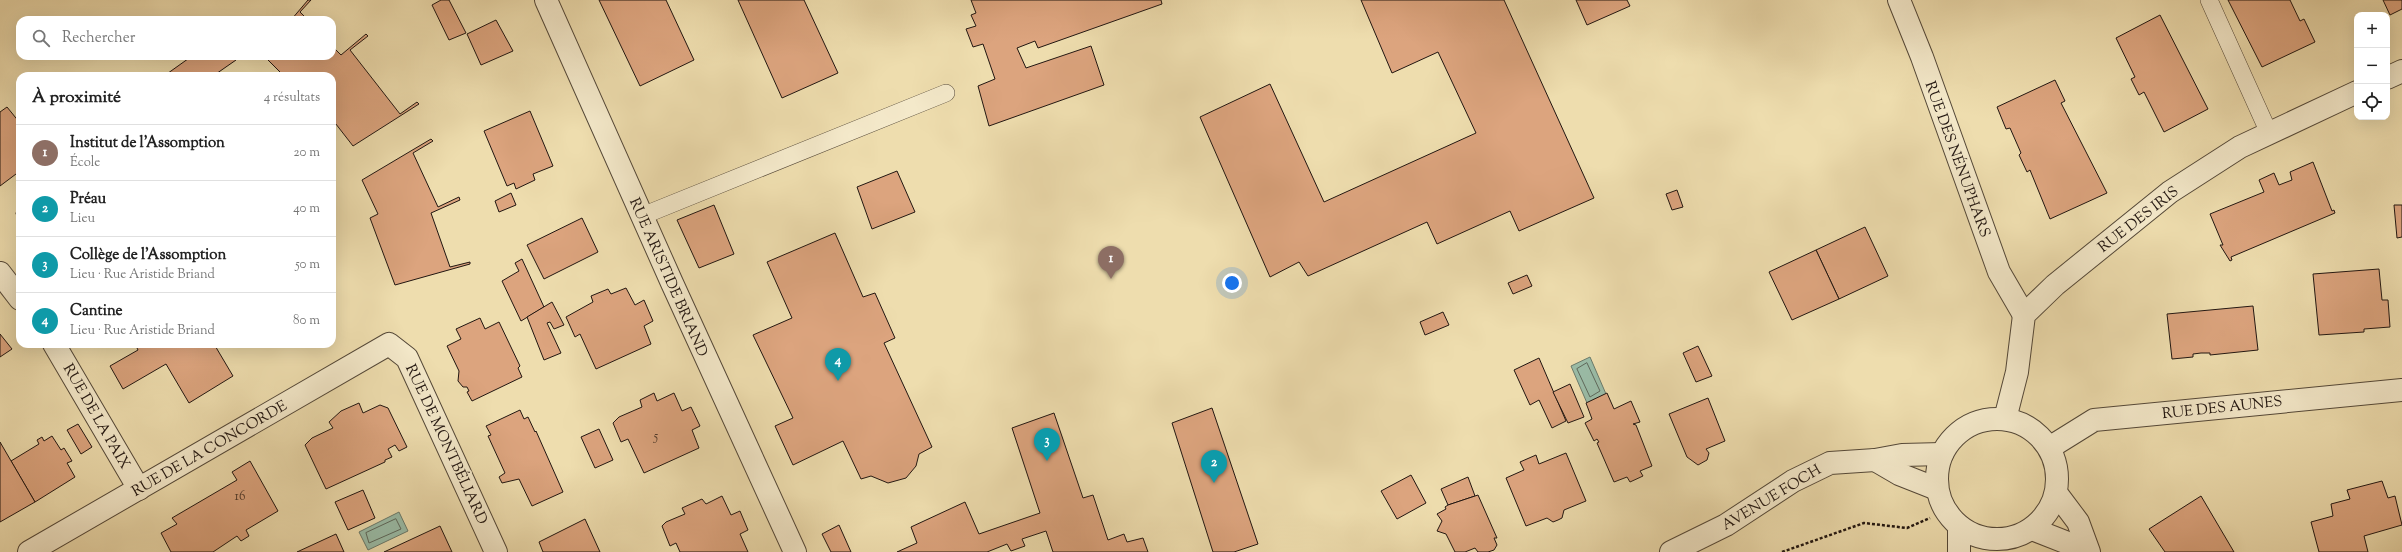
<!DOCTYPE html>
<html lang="fr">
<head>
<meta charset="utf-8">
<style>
  body { margin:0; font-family:"Sorts Mill Goudy",serif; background:#f2f2f2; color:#222 }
  .controls { position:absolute; right:12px; top:12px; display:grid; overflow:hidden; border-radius:8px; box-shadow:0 4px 16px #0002 }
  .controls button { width:36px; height:36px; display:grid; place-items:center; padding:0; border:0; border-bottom:1px solid #e0e0e0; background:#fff; color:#222; font:20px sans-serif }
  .you { position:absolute; left:1232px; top:283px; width:14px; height:14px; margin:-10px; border:3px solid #fff; border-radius:50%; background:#1a73e8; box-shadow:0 0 0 6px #1a73e833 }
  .badge { display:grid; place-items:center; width:26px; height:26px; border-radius:50%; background:#7c3aed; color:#fff; font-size:13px; font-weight:700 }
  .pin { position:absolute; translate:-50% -33px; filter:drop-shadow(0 1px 2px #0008) }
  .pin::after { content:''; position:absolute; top:21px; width:14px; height:12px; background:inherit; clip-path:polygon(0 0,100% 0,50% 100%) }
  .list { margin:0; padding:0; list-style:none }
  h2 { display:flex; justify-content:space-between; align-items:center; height:52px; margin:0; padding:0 16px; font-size:17px }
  h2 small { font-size:13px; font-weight:400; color:#767676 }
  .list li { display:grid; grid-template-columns:26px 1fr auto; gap:12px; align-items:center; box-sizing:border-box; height:56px; padding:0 16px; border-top:1px solid #e0e0e0 }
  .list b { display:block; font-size:15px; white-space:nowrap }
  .list p { margin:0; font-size:13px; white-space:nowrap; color:#767676 }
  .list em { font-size:13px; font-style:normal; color:#767676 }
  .icon { flex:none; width:22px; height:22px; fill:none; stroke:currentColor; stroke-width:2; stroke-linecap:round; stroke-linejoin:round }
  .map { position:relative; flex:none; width:2402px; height:552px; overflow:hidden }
  .search { position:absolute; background:#fff; box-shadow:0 4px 16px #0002; left:16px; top:16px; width:320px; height:44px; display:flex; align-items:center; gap:10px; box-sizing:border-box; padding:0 14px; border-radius:12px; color:#767676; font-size:15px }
  .panel { position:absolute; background:#fff; box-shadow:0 4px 16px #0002; left:16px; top:72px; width:320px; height:276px; border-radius:12px }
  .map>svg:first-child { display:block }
</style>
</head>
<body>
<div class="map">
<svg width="2402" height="552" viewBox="0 0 2402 552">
  <rect width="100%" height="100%" fill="#eeddae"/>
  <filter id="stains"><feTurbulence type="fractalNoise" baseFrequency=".005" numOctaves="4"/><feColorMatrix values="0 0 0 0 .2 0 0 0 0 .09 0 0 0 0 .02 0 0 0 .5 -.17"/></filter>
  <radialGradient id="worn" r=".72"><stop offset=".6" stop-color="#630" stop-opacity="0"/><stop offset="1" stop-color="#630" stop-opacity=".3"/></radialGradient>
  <g fill="#9abca7" stroke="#6a7a6b">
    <path d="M1590 357 1606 394 1587 403 1571 366Z"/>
    <path d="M399 512 408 531 368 550 359 532Z"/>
  </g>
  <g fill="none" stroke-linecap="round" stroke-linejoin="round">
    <g stroke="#5e695c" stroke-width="1">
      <path d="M1587 363 1600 391 1590 397 1577 369Z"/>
      <path d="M396 519 401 529 369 543 366 533Z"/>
    </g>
  </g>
  <g fill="#dca47e" stroke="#211611">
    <path d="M308 0H311L300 12 308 20H291Z"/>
    <path d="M441 0H449L466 33 449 40 432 5Z"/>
    <path d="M599 0H666L694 60 640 86Z"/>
    <path d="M738 0H804L838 73 782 98Z"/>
    <path d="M971 0H1161L1162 4 1038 48 1035 41 1017 48 1026 68 1091 46 1104 85 989 126 978 86 995 79 983 44 973 47 966 29 976 26 971 15 976 13Z"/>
    <path d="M1361 0H1504L1594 198 1519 231 1510 211 1437 244 1427 222 1308 276 1299 262 1270 277 1200 117 1270 84 1324 202 1476 133 1438 52 1392 73Z"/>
    <path d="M1576 0H1627L1630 6 1587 25Z"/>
    <path d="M2228 0H2290L2300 21 2304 19 2315 42 2262 67Z"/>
    <path d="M2383 0H2402V9L2390 15Z"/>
    <path d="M2160 15 2208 109 2164 132 2144 92 2139 95 2131 79 2135 77 2116 38Z"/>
    <path d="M496 20 513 51 481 65 467 34Z"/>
    <path d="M366 34 368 36 350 50 400 114 417 102 419 104 353 146 332 119V76H284L264 56H332V46L341 55Z"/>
    <path d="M192 56H234L236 60 213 76H164Z"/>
    <path d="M2055 80 2065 101 2061 103 2107 193 2050 219 2030 170 2027 172 2019 155 2021 153 2010 128 2006 129 1997 107Z"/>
    <path d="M7 107 20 123V171L0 186V112Z"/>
    <path d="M530 111 553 166 533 174 535 180 516 189 514 183 507 186 484 131Z"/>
    <path d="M431 139 433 141 413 153 438 207 459 197 460 200 431 213 450 267 470 262V264L395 285 370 218 378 214 362 180Z"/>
    <path d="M2313 162 2332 211 2334 210 2335 213 2231 257 2232 260 2230 261 2220 245H2223L2210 214 2264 192 2259 180 2274 173 2279 185 2292 180 2290 172Z"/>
    <path d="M897 171 915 212 872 229 857 187Z"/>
    <path d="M1677 190 1683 207 1672 210 1666 194Z"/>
    <path d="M511 193 516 205 499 212 495 201Z"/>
    <path d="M714 205 734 254 699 268 677 220Z"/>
    <path d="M2394 205H2402V237L2397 238Z"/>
    <path d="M20 206V219L16 214 17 209Z"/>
    <path d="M582 218 598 252 544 279 527 245Z"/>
    <path d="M1865 227 1888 276 1839 299 1816 250Z"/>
    <path d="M835 233 863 297 875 293 895 338 884 343 932 447 919 454 916 466 906 478 888 483 871 476 861 479 843 441 793 465 775 426 793 418 753 335 792 318 767 262Z"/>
    <path d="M1816 250 1839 299 1792 320 1769 272Z"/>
    <path d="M522 259 544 307 521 321 502 281 519 271 515 263Z"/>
    <path d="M2379 269 2382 300H2388L2390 327 2364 329V332L2319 335 2313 274Z"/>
    <path d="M1527 275 1532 286 1513 294 1508 283Z"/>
    <path d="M626 288 635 305 644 300 653 321 644 326 651 344 596 369 580 334 575 337 566 317 593 302 591 296 608 289 611 294Z"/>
    <path d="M552 302 564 325 554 329 550 322 547 323 561 353 544 360 527 317Z"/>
    <path d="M2253 306 2258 350 2210 355V353H2201L2193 354V357L2172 359 2167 314Z"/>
    <path d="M1443 312 1449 325 1425 335 1420 322Z"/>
    <path d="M480 318 485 329 499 322 520 366 518 368 522 377 472 401 467 392 469 391 467 387H463L458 381 459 371 447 346 461 339 456 329Z"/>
    <path d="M0 334 12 349 0 357Z"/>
    <path d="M135 344H214L233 376 189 403 166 364 123 389 110 366 138 350Z"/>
    <path d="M1698 346 1712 376 1696 382 1683 353Z"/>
    <path d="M1539 358 1566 421 1552 428 1539 400 1530 405 1514 370Z"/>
    <path d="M1570 384 1584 417 1568 423 1553 392Z"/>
    <path d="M654 393 657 401 674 393 682 411 691 407 700 426 692 430 699 448 644 473 628 439 621 442 613 423 619 417 642 407 640 400Z"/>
    <path d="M1607 393 1614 409 1631 401 1640 422 1633 424 1636 425 1652 466 1640 471 1643 476 1630 482 1627 477 1614 482 1597 443 1599 442 1597 439 1594 441 1585 423 1592 419 1586 403Z"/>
    <path d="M1708 398 1725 441 1706 449 1709 453 1707 460 1698 465 1687 457 1669 414Z"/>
    <path d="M359 403 363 413 380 405 388 408 407 447 399 451 395 445 388 449 392 457 385 460V462L326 489 305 445 312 438 333 428 329 422 341 411Z"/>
    <path d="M1212 408 1258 544 1234 552H1213L1172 423Z"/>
    <path d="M520 410 524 419 528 417 535 432 536 431 563 492 532 506 519 479 502 483 499 477 505 473 488 436 491 435 486 426Z"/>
    <path d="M1054 413 1083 498 1093 495 1108 540 1124 534 1127 542 1143 538 1148 552H1053L1046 531 1022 539 1025 546 1011 551 1007 544 987 552H897L917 543 911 527 965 502 979 534 1040 513 1012 428Z"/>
    <path d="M78 424 92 447 81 454 67 430Z"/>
    <path d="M599 429 613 460 595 468 581 437Z"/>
    <path d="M52 436 61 450 64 448 72 461 67 463 75 477 35 502 11 461 39 444 37 440 42 437 44 441Z"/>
    <path d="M0 442 35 502 0 522Z"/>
    <path d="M1566 453 1586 501 1564 510 1562 518 1558 520 1553 522 1547 518 1526 526 1506 478 1524 470 1520 462 1536 455 1539 464Z"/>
    <path d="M250 461 278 511 246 530 249 536 241 541 237 536 213 552H171L161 533 177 524 172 518 237 480 232 472Z"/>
    <path d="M1411 475 1426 503 1397 519 1381 491Z"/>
    <path d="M1468 477 1475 496 1448 505 1441 489Z"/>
    <path d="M2382 481 2388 498 2395 496 2402 525 2364 536 2368 552H2319L2311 522 2333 516 2331 504 2350 499 2347 490Z"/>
    <path d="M363 490 375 518 348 530 335 502Z"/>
    <path d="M1478 495 1497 538H1494L1497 545 1494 550 1488 552H1478L1475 548 1465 552H1455L1446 534 1437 531 1442 521 1437 514 1446 509 1445 507 1448 505Z"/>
    <path d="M722 496 731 515 740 511 748 530 740 534 748 552H680L676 543 670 546 662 526 666 522 685 514 682 508 702 499 706 504Z"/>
    <path d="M2201 496 2234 552H2165L2149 529Z"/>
    <path d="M585 519 600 552H543L539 542Z"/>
    <path d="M839 525 851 552H831L822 534Z"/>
    <path d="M440 526 452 552H384Z"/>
    <path d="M336 534 344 552H297Z"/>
  </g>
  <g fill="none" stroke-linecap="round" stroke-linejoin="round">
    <defs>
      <g id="lane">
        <path d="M2209 0 2269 133"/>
        <path d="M642 216 946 93"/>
      </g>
      <g id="street">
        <path d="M546 0 672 283 795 552"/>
        <path d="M1899 0 1922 57 1999 272 2024 315"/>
        <path d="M2387 78 2402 71"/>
        <path d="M0 273 20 299"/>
        <path d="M54 344 139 489"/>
        <path d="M2005 419 2017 372 2024 315 2055 285 2170 192 2240 147 2357 92"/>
        <circle cx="1997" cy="479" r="60"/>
        <path d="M2049 448 2094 420 2402 390"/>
        <path d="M1875 460 1899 474 1937 489"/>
        <path d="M2057 494 2078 522 2089 552"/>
        <path d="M2032 529 2088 551"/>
        <path d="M29 552 389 344 407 358 496 552"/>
        <path d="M1671 552 1726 525 1793 481 1830 463 1875 460 1902 455 1942 454"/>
        <path d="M1959 552V527"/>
      </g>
    </defs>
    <use href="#lane" stroke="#544838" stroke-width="18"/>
    <use href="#street" stroke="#544838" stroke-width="24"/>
    <path stroke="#211611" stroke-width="2.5" stroke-dasharray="3 2" stroke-linecap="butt" d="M1782 552 1864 523 1907 528 1930 518"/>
    <use href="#lane" stroke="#f4e9ca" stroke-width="17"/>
    <use href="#street" stroke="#f4e9ca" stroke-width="22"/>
  </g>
  <g text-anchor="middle" stroke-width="3.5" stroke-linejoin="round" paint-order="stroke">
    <g font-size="13" fill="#503a2c">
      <text x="656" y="440">5</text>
      <text x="240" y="500">16</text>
    </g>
    <g font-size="15" fill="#211611" stroke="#f4e9ca">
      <text transform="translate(1958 159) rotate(70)" y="5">RUE DES NÉNUPHARS</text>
      <text transform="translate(2138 219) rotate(-38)" y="5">RUE DES IRIS</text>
      <text transform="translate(669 277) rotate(66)" y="5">RUE ARISTIDE BRIAND</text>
      <text transform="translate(2222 407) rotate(-6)" y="5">RUE DES AUNES</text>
      <text transform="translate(97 416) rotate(60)" y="5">RUE DE LA PAIX</text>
      <text transform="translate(447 444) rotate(65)" y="5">RUE DE MONTBÉLIARD</text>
      <text transform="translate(209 448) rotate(-30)" y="5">RUE DE LA CONCORDE</text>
      <text transform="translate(1771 497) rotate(-31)" y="5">AVENUE FOCH</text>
    </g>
  </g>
  <rect width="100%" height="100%" filter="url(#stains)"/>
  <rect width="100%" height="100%" fill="url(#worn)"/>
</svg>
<div class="controls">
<button>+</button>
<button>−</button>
<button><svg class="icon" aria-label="locate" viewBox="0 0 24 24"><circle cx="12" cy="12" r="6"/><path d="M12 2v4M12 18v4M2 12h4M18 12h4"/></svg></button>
</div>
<div class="you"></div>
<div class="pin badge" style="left:1111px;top:279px;background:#8d6e63">1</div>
<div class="pin badge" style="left:1214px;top:483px;background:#0f9aa8">2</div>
<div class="pin badge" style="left:1047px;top:461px;background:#0f9aa8">3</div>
<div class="pin badge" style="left:838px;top:381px;background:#0f9aa8">4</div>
<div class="search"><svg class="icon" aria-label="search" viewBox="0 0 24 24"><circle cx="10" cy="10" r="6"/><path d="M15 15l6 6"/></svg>Rechercher</div>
<section class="panel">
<h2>À proximité<small>4 résultats</small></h2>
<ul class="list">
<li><span class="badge" style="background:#8d6e63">1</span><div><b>Institut de l'Assomption</b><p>École</p></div><em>20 m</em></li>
<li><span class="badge" style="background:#0f9aa8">2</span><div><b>Préau</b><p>Lieu</p></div><em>40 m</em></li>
<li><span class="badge" style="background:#0f9aa8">3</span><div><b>Collège de l'Assomption</b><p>Lieu · Rue Aristide Briand</p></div><em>50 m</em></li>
<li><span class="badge" style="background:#0f9aa8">4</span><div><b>Cantine</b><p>Lieu · Rue Aristide Briand</p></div><em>80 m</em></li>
</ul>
</section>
</div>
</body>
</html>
